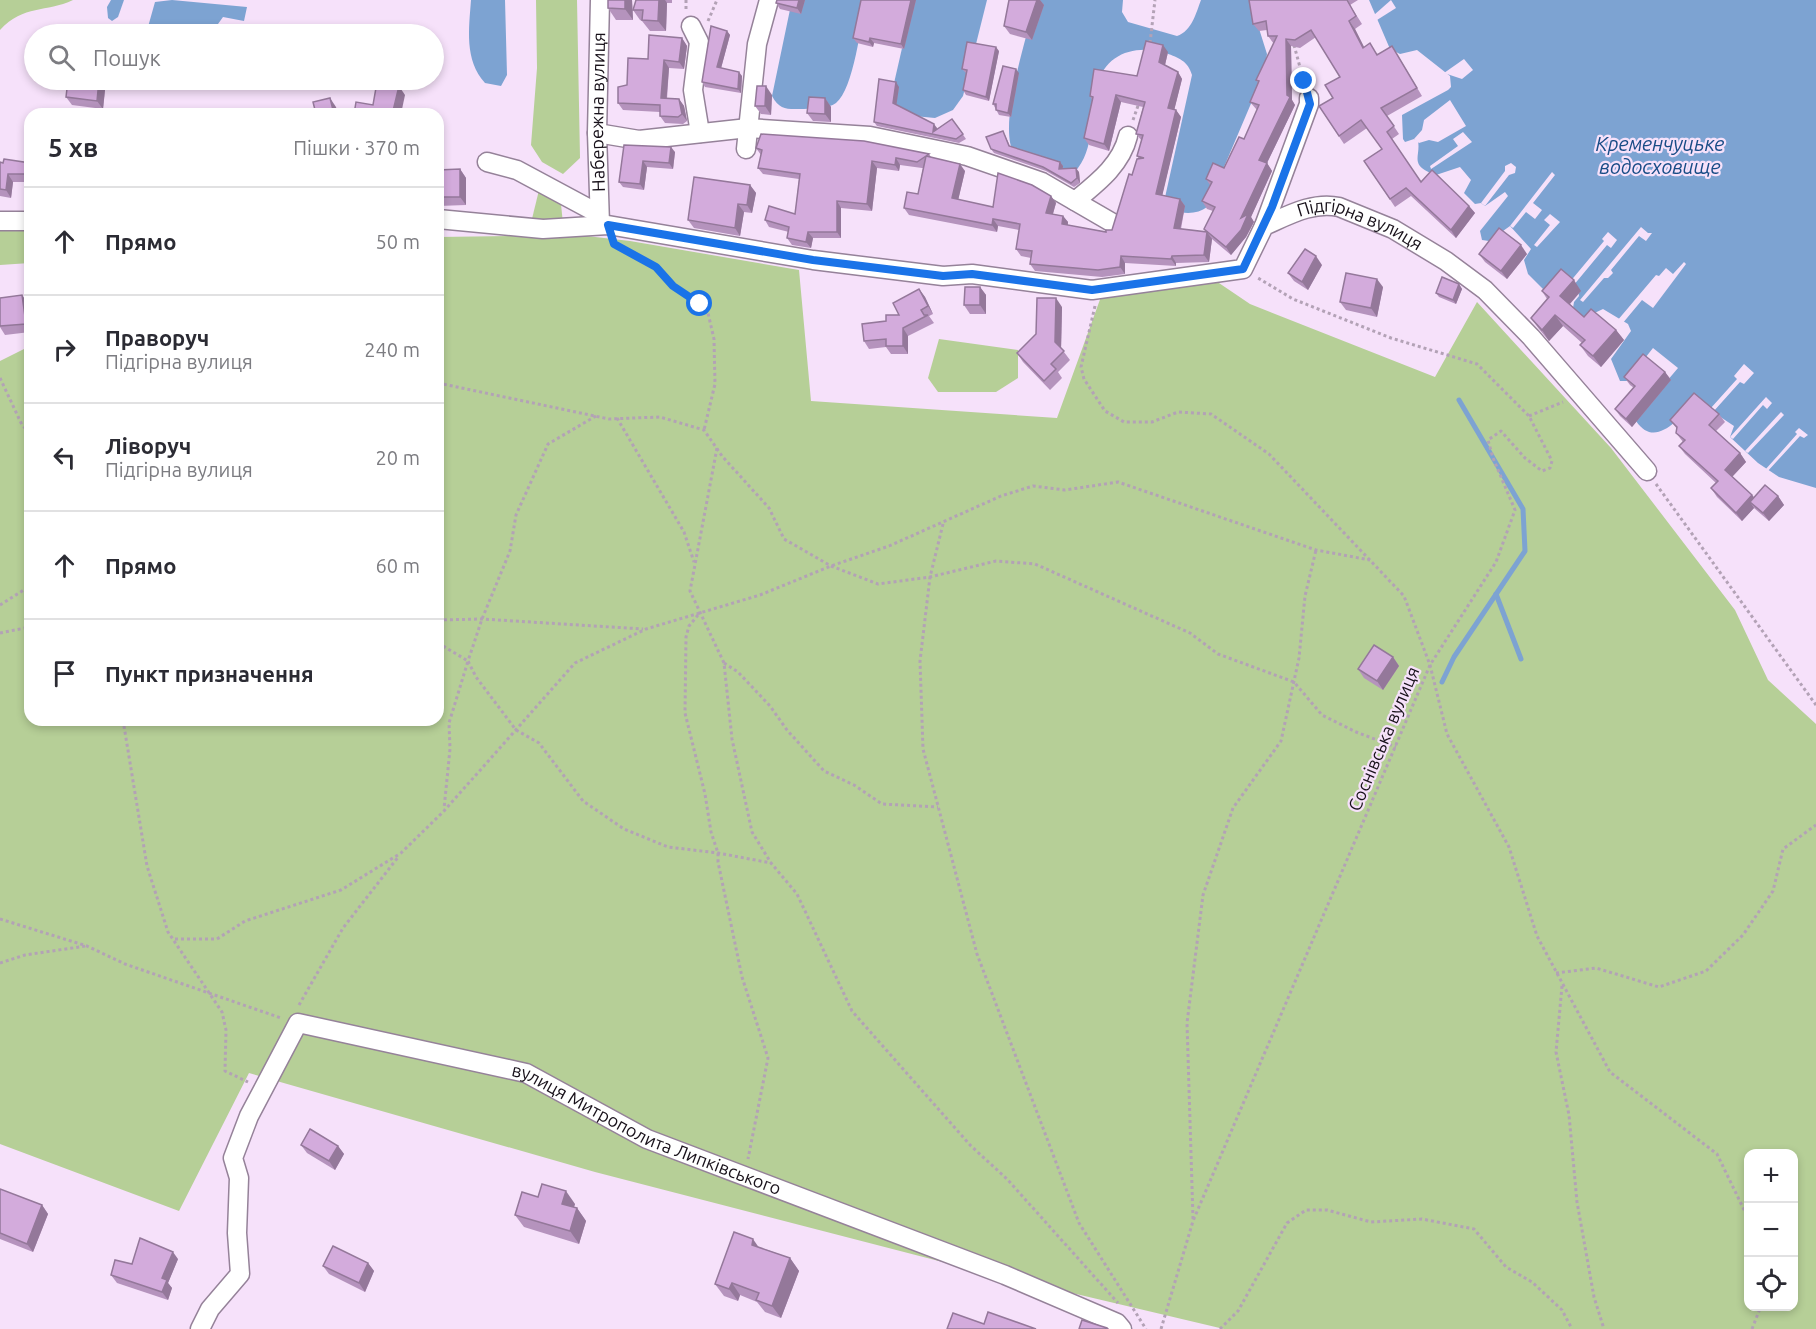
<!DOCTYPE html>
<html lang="uk">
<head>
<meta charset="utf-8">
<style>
  body { margin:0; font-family:Ubuntu,sans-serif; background:#f7f7f7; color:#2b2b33 }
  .controls { position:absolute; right:18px; bottom:18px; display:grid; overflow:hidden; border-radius:12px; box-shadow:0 3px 9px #0003 }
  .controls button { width:54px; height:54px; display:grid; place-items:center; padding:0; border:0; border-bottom:2px solid #e1e1e2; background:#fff; color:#2b2b33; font:30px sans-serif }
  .stop { position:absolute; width:18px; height:18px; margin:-14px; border:4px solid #1a73e8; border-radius:50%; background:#fff }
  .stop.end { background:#1a73e8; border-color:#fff; box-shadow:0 2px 6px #0008 }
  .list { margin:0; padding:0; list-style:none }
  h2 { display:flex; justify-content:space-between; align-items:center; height:78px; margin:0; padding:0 24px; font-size:26px }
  h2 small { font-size:20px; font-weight:400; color:#7c7c81 }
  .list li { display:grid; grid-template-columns:39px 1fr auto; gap:18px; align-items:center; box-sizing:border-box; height:108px; padding:0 24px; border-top:2px solid #e1e1e2 }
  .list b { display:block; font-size:22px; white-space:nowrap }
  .list p { margin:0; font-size:20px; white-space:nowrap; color:#7c7c81 }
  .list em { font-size:20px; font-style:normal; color:#7c7c81 }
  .icon { flex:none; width:33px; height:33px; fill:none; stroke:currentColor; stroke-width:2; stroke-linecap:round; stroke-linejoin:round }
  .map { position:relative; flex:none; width:1816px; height:1329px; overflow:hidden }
  .search { position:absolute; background:#fff; box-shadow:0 3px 9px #0003; left:24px; top:24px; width:420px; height:66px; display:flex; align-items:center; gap:15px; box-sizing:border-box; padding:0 21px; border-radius:33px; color:#7c7c81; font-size:22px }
  .panel { position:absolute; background:#fff; box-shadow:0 3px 9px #0003; left:24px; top:108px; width:420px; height:618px; border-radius:18px }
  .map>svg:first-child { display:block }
</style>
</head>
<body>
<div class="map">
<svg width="1816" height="1329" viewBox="0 0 1816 1329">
  <rect width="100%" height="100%" fill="#f6e1fa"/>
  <g fill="#b6cf97" fill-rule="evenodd">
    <path d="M0 0H73C46 13 24 4 0 30Z"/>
    <path d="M536 0H577L580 158 563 174 542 162 531 145 537 68Z"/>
    <path d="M541 182 560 194 564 234 529 231Z"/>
    <path d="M30 228V263L0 265V229Z"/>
    <path d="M578 235 630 241 799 270 811 401 1057 418 1102 294 1216 281 1250 304 1435 377 1477 302 1611 448 1735 610 1768 680 1816 724V1329H1224L962 1267 595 1172 249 1073 179 1211 0 1144V361L30 346V720H438V237ZM1748 1154H1794V1306H1748Z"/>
    <path d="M939 339 1018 350V378L996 392H938L928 378Z"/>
  </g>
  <g fill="#7da3d2">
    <path d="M111 0H124L118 17 112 21 108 18 107 7Z"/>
    <path d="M172 0 247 7 244 21 223 17 218 24 217 34H146L155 2Z"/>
    <path d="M471 0H505L507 75 501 86 485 83C464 60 469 28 471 0Z"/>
    <path d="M792 0H866C861 23 854 89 836 103 828 109 813 108 804 109 788 109 780 111 772 96Z"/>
    <path d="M913 0H987L963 96 953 110 935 118 914 116 894 104 892 92Z"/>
    <path d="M1036 0H1123L1122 12 1128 22 1177 36C1192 31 1196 13 1201 0H1250L1267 54 1264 73 1207 207C1196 216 1173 215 1164 202L1192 75C1188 61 1179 58 1166 53 1136 44 1105 53 1097 86 1088 116 1097 148 1074 173L1014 153C997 127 1028 33 1036 0Z"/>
    <path d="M1369 0H1816V488L1779 477 1758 463 1730 437 1734 426 1713 412 1694 405C1677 419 1655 449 1636 421L1639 414 1678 368 1653 348 1627 381H1620L1611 359 1631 331 1628 324 1603 309 1584 318 1573 308 1574 302 1579 296 1578 290 1547 293 1528 274 1524 260 1531 249 1510 226 1489 241 1482 240 1480 231 1508 196 1505 192 1485 206 1481 203 1475 204 1464 193 1471 180 1460 167 1436 175C1408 165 1421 157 1418 141L1414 139 1405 142 1403 139 1402 115 1448 90 1451 87 1450 76 1417 50 1400 54 1390 49Z"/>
    <path d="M325 25 327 33 324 34H273V29H297Z"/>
  </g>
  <g fill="#f6e1fa">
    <path d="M1391 0 1396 8 1377 20 1374 15Z"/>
    <path d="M1464 59 1473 70 1462 79 1444 73Z"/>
    <path d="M1450 100 1466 126 1438 142 1429 140 1419 143 1414 139 1422 130 1424 120Z"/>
    <path d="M1463 132 1472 142 1431 169 1430 166 1458 146 1453 139Z"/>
    <path d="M1511 163 1516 167 1515 173 1509 175 1485 206 1481 203 1505 171V166Z"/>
    <path d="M1552 172 1555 175 1533 203 1542 210 1535 219 1526 212 1513 228 1510 226Z"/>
    <path d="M1550 214 1560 222 1537 247 1534 245 1550 225 1544 220Z"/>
    <path d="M1641 227 1648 233H1652L1646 241 1639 236 1611 270 1613 273 1608 278H1604L1583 302 1580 300Z"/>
    <path d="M1608 232 1617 240 1611 248 1607 245 1573 286 1569 283 1604 241 1602 239Z"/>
    <path d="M1684 262 1686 264 1653 308 1642 300 1622 324 1617 321 1656 275 1659 276 1666 268 1673 274Z"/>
    <path d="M1744 364 1754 373 1744 384 1740 382 1713 412 1710 409 1737 379 1734 376Z"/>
    <path d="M1766 397 1772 403 1767 409 1763 405 1733 439 1730 437Z"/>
    <path d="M1781 412 1784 415 1748 453 1745 451Z"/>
    <path d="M1799 428 1808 435 1804 438 1800 436 1767 472 1765 470 1797 434 1795 432Z"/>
  </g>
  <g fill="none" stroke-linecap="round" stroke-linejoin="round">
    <g stroke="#7da3d2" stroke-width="5">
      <path d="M1496 594 1521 659"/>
      <path d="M1442 682 1454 657 1525 551 1523 509 1459 400"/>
    </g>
    <defs>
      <g id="minor">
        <path d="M691 26 699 42 693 90 700 133"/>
        <path d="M597 133 639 140 748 128 870 136 967 156 1042 182 1111 222"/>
        <path d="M746 149 757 44 769 0"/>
        <path d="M487 162 517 170 599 214"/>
        <path d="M1075 201C1097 183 1121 165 1128 136"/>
        <path id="s1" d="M438 219 543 229 608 225 813 260 943 276 972 274 1092 290 1243 269 1264 226C1287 216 1313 201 1339 207L1393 229 1446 261 1485 290 1531 337 1647 471"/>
        <path d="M0 221H30"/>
        <path id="s2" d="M600 224 597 133 600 0"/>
        <path d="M1264 226 1309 104V98"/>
        <path id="s3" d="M200 1329 210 1309 240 1274 237 1233 239 1178 233 1158 249 1116 298 1023 526 1073 647 1139 1005 1275 1117 1323 1122 1329"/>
      </g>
    </defs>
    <use href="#minor" stroke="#958299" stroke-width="21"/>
    <g stroke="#b3a2b6" stroke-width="3" stroke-dasharray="3 3" stroke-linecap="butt">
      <path d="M686 0V10"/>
      <path d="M708 21 717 0"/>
      <path d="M1150 43 1155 0"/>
      <path d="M1294 45 1304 82"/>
      <path d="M1133 120 1139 103"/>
      <path d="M618 246 656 267 673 286 700 304 708 313 714 339 715 384 704 430"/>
      <path d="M1095 306 1081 367 1084 379 1105 411 1124 422H1152L1178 412 1211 414 1269 454 1404 596 1430 665 1447 734 1509 847 1537 936 1610 1072 1717 1154 1748 1218"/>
      <path d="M0 378 22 425 30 433"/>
      <path d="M438 383 609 419 660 417 704 430 722 456 769 508 784 539 831 566 878 584 930 577 996 561 1035 564 1190 633 1218 654 1294 682 1322 715 1356 732 1396 747"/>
      <path d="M596 416 548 444 516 515 510 551 482 619 468 661 476 677 516 730 539 743 583 801 624 829 668 847 718 853 771 863"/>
      <path d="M1529 416 1563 402"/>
      <path d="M617 418 684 532 694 562"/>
      <path d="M717 448 690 591 724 663 732 739 752 832 771 863 797 894 852 1011 971 1146 1007 1179 1118 1303"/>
      <path d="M1656 484 1816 705"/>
      <path d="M943 524 930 577 920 661 923 749 977 954 1079 1223 1146 1329"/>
      <path d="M0 605 30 586"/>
      <path d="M698 615 689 626 686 637 685 713 705 794 711 832 718 853V862L742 977 768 1058 748 1159"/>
      <path d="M438 620 482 619 643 629"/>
      <path d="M0 633 30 627"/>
      <path d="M438 643 468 661 449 723 450 749 444 809"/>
      <path d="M724 663 738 672 770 706 787 730 824 771 854 785 882 804 938 807"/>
      <path d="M123 720 147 866 168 932 222 1012 226 1030 225 1071 248 1082"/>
      <path d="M0 919 87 946 125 964 281 1018"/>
      <path d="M175 939H217L245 921 341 890 401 853 444 811 575 663 646 629 760 595 831 566 889 546 1001 496 1033 486 1065 490 1118 482 1316 550 1370 560"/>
      <path d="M0 963 25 955 86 946"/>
      <path d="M1556 973 1596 968 1659 987 1706 971 1743 935 1773 891 1783 849 1816 825"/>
      <path d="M1562 986 1556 1052 1569 1115 1577 1202 1594 1297 1604 1329"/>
      <path d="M299 1005 343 928 399 856"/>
      <path d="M1193 1219 1187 1023 1203 895 1233 808 1281 741 1299 658 1305 596 1316 550"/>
      <path d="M1161 1329 1193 1221 1430 665 1496 562 1515 510 1493 458 1488 440 1501 431 1525 458 1542 471 1550 468 1552 461 1529 416 1477 364 1391 338 1293 299 1258 278"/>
      <path d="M1220 1329 1238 1311 1287 1223 1306 1210H1327L1371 1222 1422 1219 1474 1229 1506 1267 1532 1282 1562 1310 1572 1329"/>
      <path d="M1752 1329 1761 1306"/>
    </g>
    <use href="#minor" stroke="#fff" stroke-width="18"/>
  </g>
  <g fill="#b593bd">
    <path d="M632 0 633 20H616L608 8Z"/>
    <path d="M636 0H672V3H667L666 31H650L642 21 640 20 633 10Z"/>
    <path d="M805 0 801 14 780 9 776 3Z"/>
    <path d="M916 0 904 49 874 43 873 47 857 43 853 38Z"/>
    <path d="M1009 0H1040L1044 5 1032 40 1010 34 1004 26Z"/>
    <path d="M1249 0H1358L1350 5 1362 24 1355 29 1364 47 1378 54H1397L1422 96 1387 116 1399 134 1392 139 1421 182 1469 206 1475 213 1456 238 1411 196 1395 207 1364 161 1382 149 1367 128 1344 144 1319 106 1333 98 1340 77 1316 37 1300 48 1291 46 1292 100 1295 105 1267 163 1272 171 1251 217 1254 222 1246 237 1231 255 1212 239 1209 262 1176 263V266L1125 263V274L1102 277 1035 271 1030 264 1031 258 1021 256 1016 249 1019 230 998 226 997 232 909 215 904 208 918 194 923 168H922L900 165 899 171 877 168 872 211 841 208V238H813L811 248 792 245 787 238 789 232 769 227 765 220 795 214 799 179 763 174 758 168 761 155 756 148 929 154 931 157 965 171 958 200 993 207 1051 196 1056 203 1053 214 1063 216 1068 222V225L1106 232 1112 230 1132 175 1139 159 1137 156 1142 141 1136 134 1143 107 1121 102 1109 151 1089 145 1084 138 1092 100 1090 96 1137 76 1168 52 1165 65 1178 72 1182 79 1174 110H1176L1181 117 1162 195 1180 199 1185 206 1181 229 1206 232 1204 229 1213 211 1207 209 1202 201 1210 185 1206 179 1224 168 1244 139 1257 110 1250 102 1258 83 1256 80 1274 44 1268 36 1267 30 1259 31 1253 24Z"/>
    <path d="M727 31 730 35 721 68 742 76 741 93 705 87 702 82Z"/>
    <path d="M682 38 687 46 684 69 669 68 667 99H679L684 106 687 121 683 124 665 123 660 116V112L623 110 618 103 627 85 648 59Z"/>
    <path d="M999 51 989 101 966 95 963 90 966 73 962 69Z"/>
    <path d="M1019 73 1011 117 999 115 993 104Z"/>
    <path d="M68 80H106L103 109 72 105 66 97Z"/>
    <path d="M899 87 896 105 937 128V129L952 119 966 139 959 143 877 126 874 122Z"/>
    <path d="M772 95 771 115 761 114 755 106Z"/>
    <path d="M825 98 831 107V122L813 121 807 113Z"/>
    <path d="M1005 135 1010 146 1060 162 1063 166V169L1079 172 1080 183 1074 187 1046 171 994 153 991 149Z"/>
    <path d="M624 145 675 152 673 169 647 167 644 190 623 187 619 182Z"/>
    <path d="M0 162 30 163V182H13L11 198 0 196Z"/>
    <path d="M460 169 466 178V205L438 206V170Z"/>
    <path d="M750 185 756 193 752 213 744 212 740 236 694 228 688 220Z"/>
    <path d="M1479 254H1527L1507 279 1485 262Z"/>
    <path d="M1322 265 1308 290 1294 281 1288 273Z"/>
    <path d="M1459 284 1462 289 1456 304 1439 297 1436 293Z"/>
    <path d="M980 287 986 295V314H970L964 305Z"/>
    <path d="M1383 287 1377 317 1346 310 1340 302Z"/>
    <path d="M919 289 925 297 933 314 929 316 934 323 908 336V354H891L886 347 869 349 864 341 886 321 899 315Z"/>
    <path d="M1542 291H1581L1570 304 1584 317 1616 330 1624 340 1601 367 1588 356 1580 345 1582 343 1563 326 1549 341 1539 329 1531 318 1547 299Z"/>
    <path d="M22 295 28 304 30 321V332L5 335 0 327V298Z"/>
    <path d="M1062 307 1061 348 1070 360 1058 372 1062 378 1050 390 1023 362 1017 353Z"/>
    <path d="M1665 372 1671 380 1632 427 1620 416 1615 409 1634 388 1630 385 1624 377Z"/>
    <path d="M1719 414 1725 422 1716 431 1740 453 1746 462 1732 477 1754 497 1778 496 1784 505 1769 521 1754 508 1742 521 1717 497 1711 488 1716 483 1685 454 1679 446 1683 442 1676 433 1677 429 1670 420Z"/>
    <path d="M1393 657 1399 666 1383 690 1364 678 1358 669Z"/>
    <path d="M301 1145 338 1146 344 1154 335 1170 307 1153Z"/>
    <path d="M0 1189 42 1205 48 1214 33 1252 0 1239Z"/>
    <path d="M538 1197 575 1204 574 1207 577 1208 586 1221 579 1244 524 1227 515 1215Z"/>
    <path d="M759 1247 790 1258 799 1271 781 1318 765 1312 757 1302 740 1295 738 1301 724 1296 715 1284Z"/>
    <path d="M178 1259 168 1283 172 1288 168 1300 117 1283 111 1275 132 1264Z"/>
    <path d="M368 1263 374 1271 365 1292 329 1274 323 1266Z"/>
  </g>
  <g fill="#94789a">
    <path d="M625 0H632L633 20 625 9Z"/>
    <path d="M659 0H665L667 3 666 31 658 21Z"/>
    <path d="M799 0H805L801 14 797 8Z"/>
    <path d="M911 0H916L904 49 901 44Z"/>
    <path d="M1037 0H1040L1044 5 1032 40 1026 32Z"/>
    <path d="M1349 21 1355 29 1368 55 1363 48Z"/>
    <path d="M727 31 730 35 720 72 717 67Z"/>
    <path d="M682 38 687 46 684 69 679 62Z"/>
    <path d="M870 38 874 43 873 47 869 42Z"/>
    <path d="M1286 39 1291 46 1292 100 1295 105 1265 167 1259 160 1287 95Z"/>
    <path d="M1163 45 1168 52 1164 69 1159 62Z"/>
    <path d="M996 47 999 51 989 101 986 97Z"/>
    <path d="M664 60 669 68 666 105 661 98Z"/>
    <path d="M1016 69 1019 73 1011 117 1008 113Z"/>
    <path d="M739 72 742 76 741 93 738 89Z"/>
    <path d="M1178 72 1182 79 1173 115 1168 108Z"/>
    <path d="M99 80H106L103 109 97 101Z"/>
    <path d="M896 82 899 87 896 108 893 103Z"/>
    <path d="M399 86 405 95 401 114H395L393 111Z"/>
    <path d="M766 86 772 95 771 115 765 106Z"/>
    <path d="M1116 95 1121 102 1109 151 1104 144Z"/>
    <path d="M330 98 336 107 338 114H334Z"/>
    <path d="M825 98 831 107V122L825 114Z"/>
    <path d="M679 99 684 106 687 121 682 114Z"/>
    <path d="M1176 110 1181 117 1161 201 1156 194Z"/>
    <path d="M934 124 937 128 936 134 933 132Z"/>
    <path d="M671 147 675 152 673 169 669 163Z"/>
    <path d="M896 158 900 165 899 171 895 165Z"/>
    <path d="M643 161 647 167 644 190 640 184Z"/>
    <path d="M872 161 877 168 872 211 867 204Z"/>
    <path d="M1060 162 1063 166 1062 174 1059 169Z"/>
    <path d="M1267 163 1272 171 1251 217 1254 222 1246 237 1231 255 1226 247 1241 218Z"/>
    <path d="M960 164 965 171 957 205 952 198Z"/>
    <path d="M1076 168 1079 172 1080 183 1077 178Z"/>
    <path d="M460 169 466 178V205L460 197Z"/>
    <path d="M8 174 13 182 11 198 6 190Z"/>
    <path d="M750 185 756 193 752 213 747 205Z"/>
    <path d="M1051 196 1056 203 1051 220 1046 213Z"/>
    <path d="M1180 199 1185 206 1179 235 1174 228Z"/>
    <path d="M837 201 841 208V238L837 232Z"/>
    <path d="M738 204 744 212 740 236 735 228Z"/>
    <path d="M1469 206 1475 213 1456 238 1451 230Z"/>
    <path d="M1063 216 1068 222 1067 231 1062 224Z"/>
    <path d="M993 219 998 226 997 232 992 225Z"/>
    <path d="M808 232 813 238 811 248 806 242Z"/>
    <path d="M1207 232 1212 239 1209 262 1204 255Z"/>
    <path d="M1521 245 1527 254 1507 279 1501 271Z"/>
    <path d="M1121 256 1125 263V274L1120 267Z"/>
    <path d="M1172 256 1176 263V266L1171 259Z"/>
    <path d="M1316 256 1322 265 1308 290 1302 282Z"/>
    <path d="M1377 279 1383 287 1377 317 1371 308Z"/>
    <path d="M1574 280 1581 291 1567 307 1560 296Z"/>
    <path d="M1459 284 1462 289 1456 304 1453 300Z"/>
    <path d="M980 287 986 295V314L980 305Z"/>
    <path d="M919 289 925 297 933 314 928 306Z"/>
    <path d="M22 295 28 304 30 321V330L26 324Z"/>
    <path d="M1056 298 1062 307 1061 351 1055 342Z"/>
    <path d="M1555 315 1563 326 1549 341 1542 330Z"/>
    <path d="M903 328 908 336V354L903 346Z"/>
    <path d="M1616 330 1624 340 1601 367 1593 356Z"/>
    <path d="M1665 372 1671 380 1632 427 1626 419Z"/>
    <path d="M1740 453 1746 462 1731 478 1725 470Z"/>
    <path d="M1752 495 1758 503 1750 502 1754 508 1742 521 1736 513Z"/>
    <path d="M1778 496 1784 505 1769 521 1763 513Z"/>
    <path d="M1393 657 1399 666 1383 690 1377 681Z"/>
    <path d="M338 1146 344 1154 335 1170 329 1161Z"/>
    <path d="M566 1191 575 1204 571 1216 562 1204Z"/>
    <path d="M42 1205 48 1214 33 1252 27 1244Z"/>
    <path d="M577 1208 586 1221 579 1244 570 1231Z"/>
    <path d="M753 1239 762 1252 752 1245Z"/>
    <path d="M173 1252 178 1259 168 1283 172 1288 168 1300 162 1292V1278Z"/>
    <path d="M790 1258 799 1271 781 1318 772 1306Z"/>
    <path d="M368 1263 374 1271 365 1292 359 1283Z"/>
    <path d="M732 1283 740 1295 738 1301 729 1289Z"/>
  </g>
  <g fill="#d3abdc" stroke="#94789a" stroke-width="1.5">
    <path d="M608 0H625V9L608 8Z"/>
    <path d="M636 0H659L658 21 642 20 643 10H633Z"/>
    <path d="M777 0H799L797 8 776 3Z"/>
    <path d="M861 0H911L901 44 870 38 869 42 853 38Z"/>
    <path d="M1009 0H1037L1026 32 1004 26Z"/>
    <path d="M1249 0H1347L1356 16 1349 21 1363 48 1370 43 1377 55 1392 46 1417 88 1381 108 1394 126 1387 132 1421 182 1432 170 1469 206 1451 230 1406 188 1390 199 1364 161 1382 149 1361 120 1339 136 1319 106 1333 98 1325 85 1340 77 1311 30 1295 40 1286 39 1287 95 1290 97 1259 160 1267 163 1241 218 1248 214 1241 230 1226 247 1204 229 1215 207 1202 201 1212 182 1206 179 1213 163 1224 168 1239 137 1244 139 1259 105 1250 102 1259 81 1256 80 1277 36H1268L1266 21 1253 24Z"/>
    <path d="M711 26 727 31 717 67 739 72 738 89 702 82Z"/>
    <path d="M649 35 682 38 679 62 664 60 661 98 679 99 682 114 678 117 660 116V105L618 103V87L627 85 628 58 648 59Z"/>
    <path d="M1146 41 1163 45 1159 62 1178 72 1168 108 1176 110 1156 194 1180 199 1174 228 1207 232 1204 255 1172 256 1171 259 1121 256 1120 267 1098 270 1030 264 1032 251 1016 249 1020 224 993 219 992 225 904 208 907 192 918 194 926 156 960 164 952 198 993 207 998 173 1032 185 1051 196 1046 213 1063 216 1062 224 1106 232V230H1112L1129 174 1132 175 1137 159 1144 158 1137 156 1143 135 1136 134 1145 102 1116 95 1104 144 1084 138 1093 97 1090 96 1094 69 1137 76Z"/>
    <path d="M967 42 996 47 986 97 963 90 967 70 962 69Z"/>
    <path d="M1003 66 1016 69 1008 113 996 110V104H993Z"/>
    <path d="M879 79 896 82 893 103 934 124 933 132 952 119 963 134 956 139 874 122Z"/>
    <path d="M68 80H99L97 101 66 97Z"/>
    <path d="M377 82 399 86 393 111H389V114H354L356 102 373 105Z"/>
    <path d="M757 86H766L765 106H755Z"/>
    <path d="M809 97 825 98V114L807 113Z"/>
    <path d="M330 98 334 114H316L313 102Z"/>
    <path d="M1003 131 1009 146 1060 162 1059 169 1076 168 1077 178 1071 183 1043 167 991 149 986 137Z"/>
    <path d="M761 134 864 141 929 154 917 162 896 158 895 165 872 161 867 204 837 201V232H808L806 242 787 238 789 227 765 220 769 206 795 214 800 174 758 168 762 150 756 148Z"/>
    <path d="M624 145 671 147 669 163 643 161 640 184 619 182Z"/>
    <path d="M4 159 30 163V174H8L6 190 0 189V162L3 163Z"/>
    <path d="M460 169V197H438V170Z"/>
    <path d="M694 177 750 185 747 205 738 204 735 228 688 220Z"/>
    <path d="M1499 228 1521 245 1501 271 1479 254Z"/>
    <path d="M1305 249 1316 256 1302 282 1288 273Z"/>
    <path d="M1561 269 1574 280 1560 296 1584 317 1591 309 1616 330 1593 356 1580 345 1585 340 1555 315 1542 330 1531 318 1549 297 1542 291Z"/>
    <path d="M1346 273 1377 279 1371 308 1340 302Z"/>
    <path d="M1442 277 1459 284 1453 300 1436 293Z"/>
    <path d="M965 287H980V305H964Z"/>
    <path d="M919 289 928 306 921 310 924 315H928L903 328V346H886V339L864 341 862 324 886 321V315H899L893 303Z"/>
    <path d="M22 295 26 324 0 326V298Z"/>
    <path d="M1037 298H1056L1055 342 1064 351 1051 364 1056 369 1044 381 1017 353 1036 334Z"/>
    <path d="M1643 354 1665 372 1626 419 1615 409 1635 386 1624 377Z"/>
    <path d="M1694 393 1719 414 1709 425 1740 453 1725 470 1752 495 1736 513 1711 488 1718 481 1679 446 1685 440 1676 433 1677 427 1670 420Z"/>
    <path d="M1765 485 1778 496 1763 513 1750 502Z"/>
    <path d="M1374 645 1393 657 1377 681 1358 669Z"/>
    <path d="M310 1129 338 1146 329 1161 301 1145Z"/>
    <path d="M542 1184 566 1191 562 1204 577 1208 570 1231 515 1215 522 1192 538 1197Z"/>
    <path d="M0 1189 42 1205 27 1244 0 1233Z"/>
    <path d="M734 1232 753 1239 752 1245 790 1258 772 1306 756 1300 759 1293 732 1283 729 1289 715 1284Z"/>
    <path d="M140 1238 173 1252 162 1278 167 1280 162 1292 111 1275 115 1260 132 1264Z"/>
    <path d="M333 1246 368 1263 359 1283 323 1266Z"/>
    <path d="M988 1312 1036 1329H947L953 1313 984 1324Z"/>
    <path d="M1082 1320 1107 1328 1108 1329H1079Z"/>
  </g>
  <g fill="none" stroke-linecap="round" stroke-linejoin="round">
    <path stroke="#1a73e8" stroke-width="8" d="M700 304 673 286 656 267 614 244 608 225 813 260 943 276 972 274 1092 290 1243 269 1272 207 1310 104 1304 81"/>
  </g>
  <g text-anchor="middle" stroke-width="4.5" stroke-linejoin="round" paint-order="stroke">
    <g font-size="18" fill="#171019" stroke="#f6e1fa">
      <text dy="6" stroke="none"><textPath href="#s2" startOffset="112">Набережна вулиця</textPath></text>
      <text dy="6" stroke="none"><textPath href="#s1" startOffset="963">Підгірна вулиця</textPath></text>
      <text transform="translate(1384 739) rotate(-67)" y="6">Соснівська вулиця</text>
      <text dy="6" stroke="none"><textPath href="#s3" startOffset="702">вулиця Митрополита Липківського</textPath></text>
    </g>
    <g font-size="20" font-style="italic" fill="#184c86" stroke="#f6e1fa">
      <text x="1660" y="151">Кременчуцьке<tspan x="1660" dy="23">водосховище</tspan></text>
    </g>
  </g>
</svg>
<div class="controls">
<button>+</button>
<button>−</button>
<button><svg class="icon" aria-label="locate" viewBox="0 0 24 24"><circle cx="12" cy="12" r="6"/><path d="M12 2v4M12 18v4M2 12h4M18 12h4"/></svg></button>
</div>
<div class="stop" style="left:700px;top:304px"></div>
<div class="stop end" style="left:1304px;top:81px"></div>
<div class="search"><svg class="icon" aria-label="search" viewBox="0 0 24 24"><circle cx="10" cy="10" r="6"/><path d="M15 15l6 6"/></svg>Пошук</div>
<section class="panel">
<h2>5 хв<small>Пішки · 370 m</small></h2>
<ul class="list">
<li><svg class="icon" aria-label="ahead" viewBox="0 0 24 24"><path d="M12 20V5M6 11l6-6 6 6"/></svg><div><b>Прямо</b></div><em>50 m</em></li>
<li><svg class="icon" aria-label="right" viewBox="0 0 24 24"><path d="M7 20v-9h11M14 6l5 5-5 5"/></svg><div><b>Праворуч</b><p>Підгірна вулиця</p></div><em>240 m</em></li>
<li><svg class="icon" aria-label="left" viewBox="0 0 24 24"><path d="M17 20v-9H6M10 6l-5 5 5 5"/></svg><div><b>Ліворуч</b><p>Підгірна вулиця</p></div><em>20 m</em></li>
<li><svg class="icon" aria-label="ahead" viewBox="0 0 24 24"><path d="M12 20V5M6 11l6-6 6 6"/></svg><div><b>Прямо</b></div><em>60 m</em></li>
<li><svg class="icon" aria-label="arrive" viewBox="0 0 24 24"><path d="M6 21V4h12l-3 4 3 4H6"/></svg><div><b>Пункт призначення</b></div></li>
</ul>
</section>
</div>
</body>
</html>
